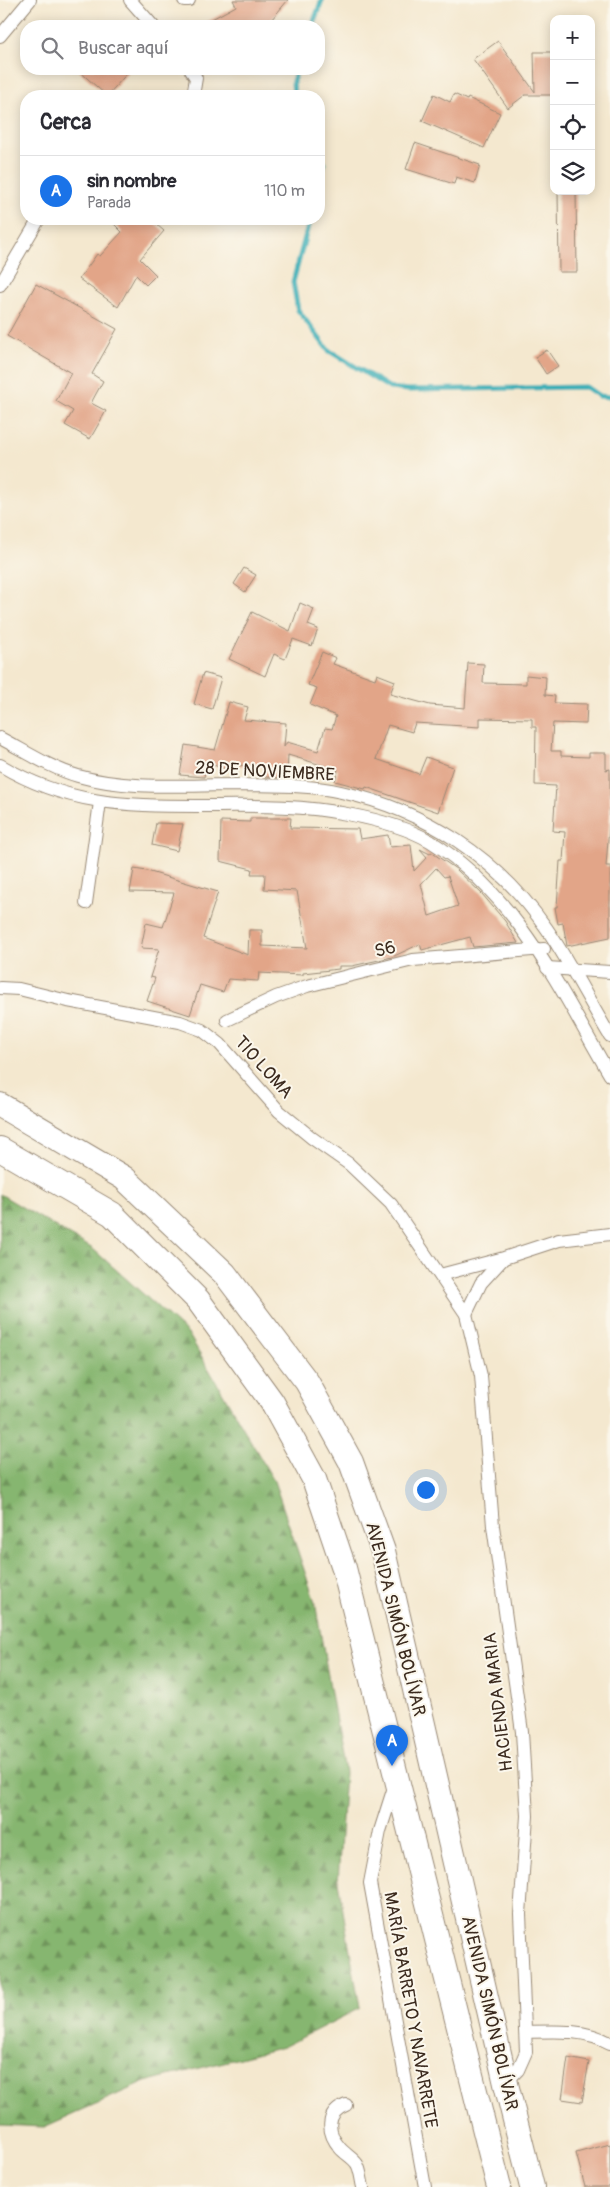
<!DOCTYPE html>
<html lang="es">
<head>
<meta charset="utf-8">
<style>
  body { margin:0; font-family:Pangolin,sans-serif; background:#f7f7f7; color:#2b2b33 }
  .controls { position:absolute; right:15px; top:15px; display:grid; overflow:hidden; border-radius:10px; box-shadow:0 2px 12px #0003 }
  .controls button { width:45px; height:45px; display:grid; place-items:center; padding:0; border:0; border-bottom:1px solid #e1e1e2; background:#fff; color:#2b2b33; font:25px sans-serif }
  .you { position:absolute; left:425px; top:1489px; width:18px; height:18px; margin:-12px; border:4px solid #fff; border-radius:50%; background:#1a73e8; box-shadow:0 0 0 8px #1a73e833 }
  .badge { display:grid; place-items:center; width:32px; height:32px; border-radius:50%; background:#1a73e8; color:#fff; font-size:16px; font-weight:700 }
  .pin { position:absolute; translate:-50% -41px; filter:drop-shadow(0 1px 2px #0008) }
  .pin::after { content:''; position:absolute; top:26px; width:18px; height:15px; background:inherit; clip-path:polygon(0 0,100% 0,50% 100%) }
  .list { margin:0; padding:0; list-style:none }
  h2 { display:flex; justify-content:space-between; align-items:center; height:65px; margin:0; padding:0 20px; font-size:21px }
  h2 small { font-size:16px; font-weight:400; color:#7c7c81 }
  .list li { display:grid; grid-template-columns:32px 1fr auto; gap:15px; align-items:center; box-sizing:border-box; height:70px; padding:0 20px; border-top:1px solid #e1e1e2 }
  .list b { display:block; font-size:19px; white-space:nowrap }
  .list p { margin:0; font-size:16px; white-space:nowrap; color:#7c7c81 }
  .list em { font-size:16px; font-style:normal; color:#7c7c81 }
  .icon { flex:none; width:28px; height:28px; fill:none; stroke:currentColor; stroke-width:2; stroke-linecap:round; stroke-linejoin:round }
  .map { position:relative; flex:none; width:610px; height:2187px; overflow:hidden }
  .search { position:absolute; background:#fff; box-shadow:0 2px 12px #0003; left:20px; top:20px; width:305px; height:55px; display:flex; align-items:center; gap:12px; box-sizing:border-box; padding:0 18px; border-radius:20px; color:#7c7c81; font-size:19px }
  .panel { position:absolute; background:#fff; box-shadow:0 2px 12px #0003; left:20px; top:90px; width:305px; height:135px; border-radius:20px }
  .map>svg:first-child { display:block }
</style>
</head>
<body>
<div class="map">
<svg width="610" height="2187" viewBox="0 0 610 2187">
  <defs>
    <pattern id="forest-firs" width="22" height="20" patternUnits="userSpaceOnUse" patternTransform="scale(1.25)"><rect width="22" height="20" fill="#86b66f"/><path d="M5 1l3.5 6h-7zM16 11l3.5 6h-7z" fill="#6f945b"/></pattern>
  </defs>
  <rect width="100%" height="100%" fill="#fbf7ec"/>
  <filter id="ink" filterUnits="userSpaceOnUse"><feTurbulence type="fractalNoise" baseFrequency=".02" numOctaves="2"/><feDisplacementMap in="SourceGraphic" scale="10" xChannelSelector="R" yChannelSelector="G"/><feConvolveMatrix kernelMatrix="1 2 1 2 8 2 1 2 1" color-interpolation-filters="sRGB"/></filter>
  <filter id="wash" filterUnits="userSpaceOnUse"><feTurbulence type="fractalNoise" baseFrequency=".0096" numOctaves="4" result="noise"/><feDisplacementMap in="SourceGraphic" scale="20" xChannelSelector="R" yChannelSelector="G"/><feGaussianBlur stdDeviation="1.12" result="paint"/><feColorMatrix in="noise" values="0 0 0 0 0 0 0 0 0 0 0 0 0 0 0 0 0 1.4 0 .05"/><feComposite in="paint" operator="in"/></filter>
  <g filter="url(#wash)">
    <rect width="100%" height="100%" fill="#f4e8cf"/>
    <path fill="url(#forest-firs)" stroke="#607046" d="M0 1194 93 1249 189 1335 274 1481 315 1602 345 1772 338 1882 360 2008 283 2047 145 2082 44 2127 0 2125Z"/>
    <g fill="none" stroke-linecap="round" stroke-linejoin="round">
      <g stroke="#3eafb7" stroke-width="5">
        <path d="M312 26 322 0"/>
        <path d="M294 96 293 81 297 69"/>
        <path d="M319 157 324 163 319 189"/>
        <path d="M310 219 293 282 298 310 328 350 390 388 408 390 586 387 599 396 610 397"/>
      </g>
    </g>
    <g id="blocks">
      <g fill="#e2a588" fill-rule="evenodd">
        <path d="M233 0H288L266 26H199L236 6Z"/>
        <path d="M498 41 535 92 534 52H554V95H525L508 108 473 59Z"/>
        <path d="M77 69H131L107 96Z"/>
        <path d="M434 94 450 102 454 94 467 100 468 98 500 113 484 148 422 121Z"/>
        <path d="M415 143 480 165 475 183 456 177 454 184 406 169Z"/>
        <path d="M558 191H576L577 272H559Z"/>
        <path d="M109 219H150L164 231 140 259 156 275 146 285 136 275 118 307 79 279 97 254 100 256 122 232Z"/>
        <path d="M36 284 117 329 92 374 103 381 91 403 106 411 90 439 65 425 73 411 56 401 71 373 7 336Z"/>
        <path d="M547 350 558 366 546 374 535 357Z"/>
        <path d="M244 568 256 575 245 592 234 584Z"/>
        <path d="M300 603 314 609 308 625 318 629 312 646 293 639 285 659 274 654 265 676 229 659 252 612 290 631Z"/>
        <path d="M322 652 336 658 333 664 375 679 377 674 395 681 390 694 430 705 465 708 468 663 484 664 483 683 526 684V675L546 677 545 695 555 696 554 703 587 704 586 724 553 723 551 751H561V756L589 757V753H606V770L610 769V814L606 866H610V937L567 946 563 923 558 924 555 907H557L560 861H563L565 832 553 831 556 786 535 785 536 727H532V719L480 718V727L415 723 412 732 388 725 376 759 419 774 426 757 453 767 438 812 366 787 365 789 335 781 338 770 288 755 287 778 265 777V766L230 765 229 770 207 763 204 777 180 775 185 745 215 750 229 702 248 707 244 720 286 723 284 747 287 742 318 751 325 728 332 729 336 716 310 705 317 688 308 685Z"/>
        <path d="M203 673 221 678 212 709 194 704Z"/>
        <path d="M250 818H291L290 828 358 829 360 839 388 835 390 847 411 845 414 871 427 857 420 849 430 854 431 852 456 869 482 894 505 921 518 943 473 947 470 937 422 950 420 944 392 957 352 966H339V969L303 973V975L259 973 258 981 228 979 223 992 200 985 190 1015 147 1001 155 978 150 977 159 949 141 948 146 923 163 927 174 893 130 892 134 869 147 871 218 892 203 938 248 955 249 930H262V946L307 948 297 891 264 889 265 874H251L252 869 220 861 221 821 250 822ZM436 868 444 877 448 876 458 906 429 916 421 884Z"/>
        <path d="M156 823 183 824 177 851 152 845Z"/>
        <path d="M568 2058 589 2062 582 2102 562 2099Z"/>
        <path d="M610 2144V2187H585L576 2153Z"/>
      </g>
    </g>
  </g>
  <g filter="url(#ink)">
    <use href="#blocks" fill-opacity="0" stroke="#988976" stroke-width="1"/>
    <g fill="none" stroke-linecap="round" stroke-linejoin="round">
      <defs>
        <g id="street">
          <path d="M130 0 153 26"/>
          <path d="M184 0H189"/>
          <path d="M0 36 30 0"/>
          <path d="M190 69 196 78 193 96"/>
          <path d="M0 285 39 219"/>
          <path d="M0 738C25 751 50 768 78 776 128 790 184 785 236 785 271 786 307 784 341 792 425 810 498 858 547 929 570 963 589 1001 610 1036"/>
          <path d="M0 765C66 804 122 806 197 806 247 806 298 804 347 814 374 819 406 827 430 841 517 894 560 990 610 1075"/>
          <path d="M86 903 100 802"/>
          <path d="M547 968 610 972"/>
          <path d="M0 988 19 989 68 1001 180 1022 202 1030 220 1044 279 1111 312 1138 349 1164 391 1204 466 1314 481 1376 493 1526 522 1732 527 1816 520 1914 526 2052 518 2070 505 2083"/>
          <path d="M227 1020 276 997 307 986 413 960 544 949"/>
          <path d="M440 1275 504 1258 559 1240 610 1234"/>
          <path d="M466 1314 481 1283 502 1260"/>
          <path d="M395 1784 380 1831 370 1883 425 2187"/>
          <path d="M527 2032C555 2031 585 2029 610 2043"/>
          <path d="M346 2105C325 2113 327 2133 340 2148 345 2154 353 2158 357 2164 361 2171 361 2180 363 2187"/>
        </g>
        <g id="highway">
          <path d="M0 1105 124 1178 225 1274 307 1382 351 1462 383 1551 507 2088 532 2187"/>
          <path d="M0 1149 112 1214 198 1300 272 1402 314 1479 344 1568 499 2187"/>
        </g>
      </defs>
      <use href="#street" stroke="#988976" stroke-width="14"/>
      <use href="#highway" stroke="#988976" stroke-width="26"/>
      <use href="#street" stroke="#fff" stroke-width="12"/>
      <use href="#highway" stroke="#fff" stroke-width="24"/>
    </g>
  </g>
  <g text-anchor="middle" stroke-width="4" stroke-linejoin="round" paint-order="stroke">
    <g font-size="18" fill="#3b2a1e" stroke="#fbf7ec">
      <text transform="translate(265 771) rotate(3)" y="6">28 DE NOVIEMBRE</text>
      <text transform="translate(385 949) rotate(-14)" y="6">S6</text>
      <text transform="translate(264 1067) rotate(48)" y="6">TIO LOMA</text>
      <text transform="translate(396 1619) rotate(76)" y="6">AVENIDA SIMÓN BOLÍVAR</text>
      <text transform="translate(498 1702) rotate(-97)" y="6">HACIENDA MARIA</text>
      <text transform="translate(411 2010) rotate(80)" y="6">MARÍA BARRETO Y NAVARRETE</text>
      <text transform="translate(490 2013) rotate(77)" y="6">AVENIDA SIMÓN BOLÍVAR</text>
    </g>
  </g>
</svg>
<div class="controls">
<button>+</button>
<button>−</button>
<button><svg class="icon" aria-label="locate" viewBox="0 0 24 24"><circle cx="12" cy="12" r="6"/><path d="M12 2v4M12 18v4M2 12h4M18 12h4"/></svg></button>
<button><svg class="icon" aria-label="layers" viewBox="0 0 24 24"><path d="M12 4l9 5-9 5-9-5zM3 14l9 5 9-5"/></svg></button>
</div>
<div class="you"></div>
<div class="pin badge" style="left:392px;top:1766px">A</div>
<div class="search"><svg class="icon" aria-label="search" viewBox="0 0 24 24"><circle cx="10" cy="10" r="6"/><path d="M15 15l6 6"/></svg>Buscar aquí</div>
<section class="panel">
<h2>Cerca<small></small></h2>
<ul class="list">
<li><span class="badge">A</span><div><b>sin nombre</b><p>Parada</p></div><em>110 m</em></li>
</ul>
</section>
</div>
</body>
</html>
